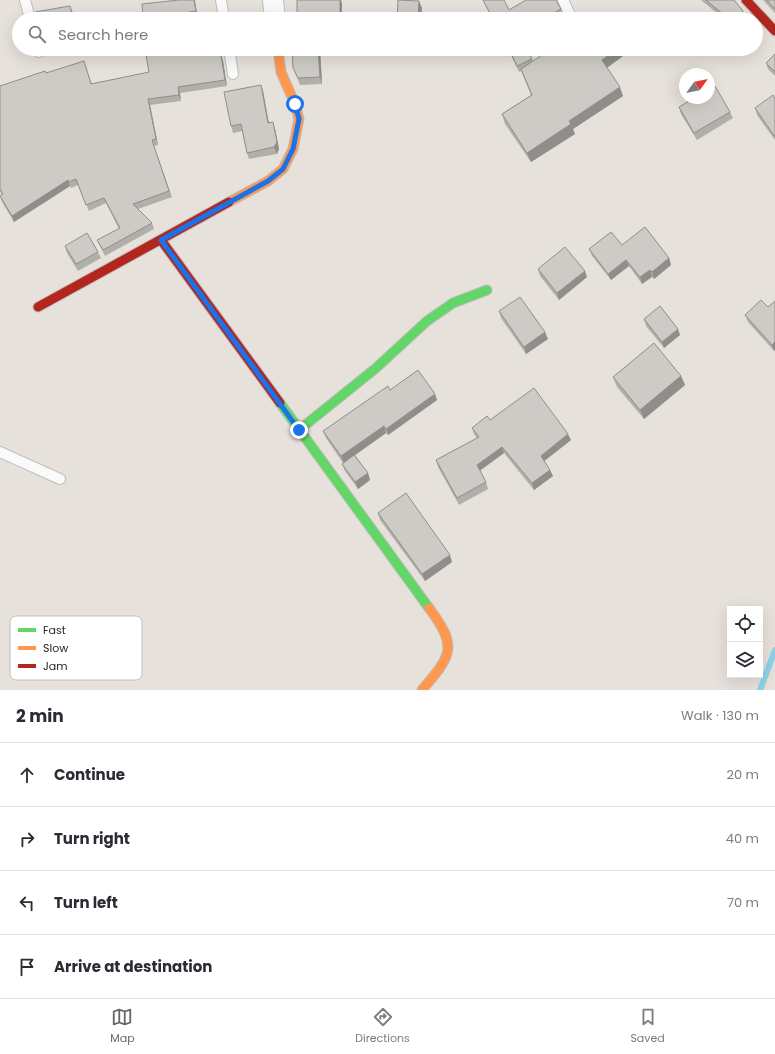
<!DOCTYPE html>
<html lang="en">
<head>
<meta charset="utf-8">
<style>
  body { margin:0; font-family:Poppins,sans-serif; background:#f2f2f3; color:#2b2b33 }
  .controls { position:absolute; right:12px; bottom:12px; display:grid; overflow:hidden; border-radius:0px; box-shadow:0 4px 16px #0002 }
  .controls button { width:36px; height:36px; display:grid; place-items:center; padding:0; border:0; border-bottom:1px solid #e1e1e2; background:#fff; color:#2b2b33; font:20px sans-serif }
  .compass { position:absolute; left:679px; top:68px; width:36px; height:36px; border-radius:50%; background:#fff; box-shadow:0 4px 16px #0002; rotate:57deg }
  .stop { position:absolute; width:12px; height:12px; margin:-9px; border:3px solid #1a73e8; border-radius:50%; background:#fff }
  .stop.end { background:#1a73e8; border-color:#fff; box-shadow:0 1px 4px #0008 }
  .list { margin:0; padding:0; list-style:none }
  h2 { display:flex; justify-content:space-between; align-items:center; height:52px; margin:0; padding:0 16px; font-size:17px }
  h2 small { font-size:13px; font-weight:400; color:#7c7c81 }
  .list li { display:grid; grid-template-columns:26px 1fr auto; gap:12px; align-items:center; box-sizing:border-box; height:64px; padding:0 16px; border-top:1px solid #e1e1e2 }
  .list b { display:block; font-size:15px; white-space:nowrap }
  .list em { font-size:13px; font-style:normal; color:#7c7c81 }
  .icon { flex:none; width:22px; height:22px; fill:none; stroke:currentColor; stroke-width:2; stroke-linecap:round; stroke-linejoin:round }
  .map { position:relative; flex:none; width:775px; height:690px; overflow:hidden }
  .search { position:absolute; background:#fff; box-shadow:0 4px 16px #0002; left:12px; right:12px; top:12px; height:44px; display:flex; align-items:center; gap:10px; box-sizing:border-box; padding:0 14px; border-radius:22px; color:#7c7c81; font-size:15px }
  .sheet { height:308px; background:#fff }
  nav { display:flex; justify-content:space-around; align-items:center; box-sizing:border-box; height:56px; border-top:1px solid #e1e1e2; background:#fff; font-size:11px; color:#7c7c81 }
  nav a { display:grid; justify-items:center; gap:2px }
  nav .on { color:#696765 }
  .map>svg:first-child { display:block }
</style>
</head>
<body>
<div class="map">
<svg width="775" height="690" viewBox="0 0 775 690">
  <rect width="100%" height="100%" fill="#e6e1db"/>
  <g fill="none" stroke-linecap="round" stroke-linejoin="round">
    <path stroke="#8ed1e8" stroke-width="6" d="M760 690 775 650"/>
    <defs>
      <g id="lane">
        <path d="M25 0 30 19"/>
        <path d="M221 0 224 19"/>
        <path d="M563 0 572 19"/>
        <path d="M38 49 39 52"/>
        <path d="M229 49 233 74"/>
        <path d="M0 452 60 479"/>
      </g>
      <path id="street" d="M273 0 275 19"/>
      <g id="fast">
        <path d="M280 403 429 608"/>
        <path d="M299 430 376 368 427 321 453 303 487 290"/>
      </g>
      <g id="slow">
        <path d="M229 202 268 181 283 169 293 149 299 119 295 104 281 72 278 49"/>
        <path d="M422 690C452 655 458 647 429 608"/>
      </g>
      <g id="jam">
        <path d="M746 0 775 31"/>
        <path d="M161 240 280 403"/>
        <path d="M38 307 229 202"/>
      </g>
    </defs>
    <use href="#lane" stroke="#bfbdbd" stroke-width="12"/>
    <use href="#street" stroke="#bfbdbd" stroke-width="22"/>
    <use href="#fast" stroke="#bfbdbd" stroke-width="11"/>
    <use href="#slow" stroke="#bfbdbd" stroke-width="11"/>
    <use href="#jam" stroke="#bfbdbd" stroke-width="11"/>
    <use href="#lane" stroke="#fbfafa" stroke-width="10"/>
    <use href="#street" stroke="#fbfafa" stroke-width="20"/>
    <use href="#fast" stroke="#63d668" stroke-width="9"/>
    <use href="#slow" stroke="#ff974d" stroke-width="9"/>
    <use href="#jam" stroke="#b3261e" stroke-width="9"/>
  </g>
  <g fill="#b1afaa">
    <path d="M179 0H195L197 14 171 19H143Z"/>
    <path d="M483 0 509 10 561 9 563 15 556 19H492Z"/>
    <path d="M701 0H734L745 17 743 19H724Z"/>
    <path d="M763 0H775V13Z"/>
    <path d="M145 49H220L221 55 223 61 227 86 180 93 181 101 150 105 158 145 154 146 172 197 138 209 152 223 154 229 105 256 97 240 119 229 106 203 89 211 78 185 71 188 70 186 14 222 2 202 0 196 2 195 0 191V86L46 73 86 67 92 84 149 72Z"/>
    <path d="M320 49 322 84 300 85 293 68Z"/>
    <path d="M508 49H527L533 61 623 56 607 68 623 96 573 129 575 134 531 162 505 124 502 114 531 95 521 71 519 72Z"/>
    <path d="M775 54V76L768 69 766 63Z"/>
    <path d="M261 85 263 91 269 123 275 129 279 149 277 154 249 159 247 153 242 131 233 133 231 126Z"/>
    <path d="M775 99V140L757 115 755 108Z"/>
    <path d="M679 107 730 112 733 118 697 140 681 114Z"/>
    <path d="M622 245 669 258 671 265 654 279 652 277 642 284 629 266 611 280 592 256 589 249Z"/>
    <path d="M65 246 98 252 101 258 78 271 67 253Z"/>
    <path d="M538 269 587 277 559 300 540 276Z"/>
    <path d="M775 301V350L774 351 748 322 745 315 768 307Z"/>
    <path d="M499 311 548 339 526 354 501 318Z"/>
    <path d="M644 319 680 335 664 348 646 326Z"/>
    <path d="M681 376 685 385 644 419 617 387 613 377Z"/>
    <path d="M390 390 435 394 437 400 388 435 386 433 355 455 368 473 370 480 358 489 345 471 342 464 343 463 326 438 323 431Z"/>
    <path d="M490 420 571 440 544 461 553 476 534 490 504 453 480 471 486 482 488 489 459 505 438 467 436 460 477 438 474 434 472 428Z"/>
    <path d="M378 513 452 562 425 581 380 520Z"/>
  </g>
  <g fill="#908e8b">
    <path d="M194 0 195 2 197 14 196 11Z"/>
    <path d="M340 0H341L342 3V19H340Z"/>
    <path d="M419 1 422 8 421 19H418Z"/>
    <path d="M70 6 73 13 74 19H73Z"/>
    <path d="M743 11 745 17 743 19H736Z"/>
    <path d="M219 49H220L221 61 219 55Z"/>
    <path d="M318 49H320L322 84 320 77Z"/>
    <path d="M617 49H621L623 56 605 69 602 60Z"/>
    <path d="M221 55 223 61 227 86 225 80Z"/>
    <path d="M261 85 263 91 270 130 268 123Z"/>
    <path d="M178 87 180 93 181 101 179 95Z"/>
    <path d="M620 87 623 96 573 129 575 134 531 162 527 153 569 121Z"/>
    <path d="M148 99 150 105 158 145 156 139Z"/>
    <path d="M273 122 275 129 279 149 277 154 274 147Z"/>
    <path d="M68 180 70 186 14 222 12 216Z"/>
    <path d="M669 258 671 265 654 279 652 272Z"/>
    <path d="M626 260 629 266 611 280 608 274Z"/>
    <path d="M650 270 652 277 642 284 640 277Z"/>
    <path d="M585 271 587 277 559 300 557 293Z"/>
    <path d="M678 329 680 335 664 348 662 342Z"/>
    <path d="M545 332 548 339 526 354 524 347Z"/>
    <path d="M775 342V350L774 351 772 345Z"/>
    <path d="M681 376 685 385 644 419 640 410Z"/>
    <path d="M435 394 437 400 388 435 386 429Z"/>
    <path d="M384 426 386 433 344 463 341 456Z"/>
    <path d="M568 434 571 440 543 462 541 456Z"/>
    <path d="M502 447 504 453 479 471 477 465Z"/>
    <path d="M550 470 553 476 534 490 532 483Z"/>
    <path d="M368 473 370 480 358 489 355 482Z"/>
    <path d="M450 555 452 562 425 581 422 574Z"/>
  </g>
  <g fill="#cecbc6" stroke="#908e8b">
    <path d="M179 0H194L196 11 151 19H143L142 4Z"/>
    <rect x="297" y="0" width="43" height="19"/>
    <path d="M398 0 419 1 418 19H397Z"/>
    <path d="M483 0H504L509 10 526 0H556L561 9 543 19H493Z"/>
    <path d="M706 0H734L743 11 736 19H729Z"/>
    <path d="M767 0H775V9Z"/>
    <path d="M70 6 73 19H37L35 12Z"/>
    <path d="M597 14 601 19H589Z"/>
    <path d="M145 49H219V55H221L225 80 178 87 179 95 148 99 156 139 152 140 169 191 133 204 152 223 103 250 97 240 120 228 104 198 86 205 76 179 69 182 68 180 12 216 0 196 3 194 0 189V86L45 71 46 73 84 61 91 84 149 72Z"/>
    <path d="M292 49H318L320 77 298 78 293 68Z"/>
    <path d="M509 49H527L532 59 517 66Z"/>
    <path d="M551 49H617L602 60 620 87 569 121 571 124 527 153 502 114 532 95 521 69Z"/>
    <path d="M775 54V72L766 63Z"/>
    <path d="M261 85 268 123 273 122 277 142 274 147 247 153 241 124 231 126 224 92Z"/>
    <path d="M715 86 730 112 694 133 679 107 694 98H709V89Z"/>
    <path d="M773 95 775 99V137L755 108Z"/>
    <path d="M645 227 669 258 652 272 650 270 640 277 626 260 608 274 589 249 611 232 622 245Z"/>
    <path d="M87 233 98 252 76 264 65 246Z"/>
    <path d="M565 247 585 271 557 293 538 269Z"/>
    <path d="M520 297 545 332 524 347 499 311Z"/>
    <path d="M761 300 768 307 775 301V342L772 345 745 315Z"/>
    <path d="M660 306 678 329 662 342 644 319Z"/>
    <path d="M654 343 681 376 640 410 613 377Z"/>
    <path d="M418 370 435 394 386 429 384 426 341 456 323 431 388 386 390 390Z"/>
    <path d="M534 388 568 434 541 456 550 470 532 483 502 447 477 465 486 482 457 498 436 460 479 437 472 428 487 416 490 420Z"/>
    <path d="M354 455 368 473 355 482 342 464Z"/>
    <path d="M406 493 450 555 422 574 378 513Z"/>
  </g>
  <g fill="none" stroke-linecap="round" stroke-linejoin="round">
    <path stroke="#1a73e8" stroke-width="5" d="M295 104 299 119 293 149 283 169 268 181 161 240 299 430"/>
  </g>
  <rect x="10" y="616" width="132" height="64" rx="6" fill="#fff" stroke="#bebebe" stroke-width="1"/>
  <rect x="18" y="628" width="18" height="4" fill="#63d668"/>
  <rect x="18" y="646" width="18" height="4" fill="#ff974d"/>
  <rect x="18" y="664" width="18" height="4" fill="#b3261e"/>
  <g font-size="11" fill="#262626">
    <text x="43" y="634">Fast</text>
    <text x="43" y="652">Slow</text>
    <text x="43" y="670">Jam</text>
  </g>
</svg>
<div class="controls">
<button><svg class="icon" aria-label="locate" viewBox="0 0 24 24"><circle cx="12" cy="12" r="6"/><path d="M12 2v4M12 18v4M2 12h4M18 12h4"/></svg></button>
<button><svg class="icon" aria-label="layers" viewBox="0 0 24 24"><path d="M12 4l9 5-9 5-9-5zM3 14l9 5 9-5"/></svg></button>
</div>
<svg class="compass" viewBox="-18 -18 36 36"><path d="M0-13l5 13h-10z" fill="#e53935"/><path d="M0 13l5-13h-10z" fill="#7c7c81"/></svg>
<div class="stop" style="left:295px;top:104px"></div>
<div class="stop end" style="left:299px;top:430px"></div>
<div class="search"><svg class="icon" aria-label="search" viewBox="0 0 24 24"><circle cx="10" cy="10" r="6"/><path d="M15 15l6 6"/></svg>Search here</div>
</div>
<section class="sheet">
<h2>2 min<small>Walk · 130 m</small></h2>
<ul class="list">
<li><svg class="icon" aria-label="ahead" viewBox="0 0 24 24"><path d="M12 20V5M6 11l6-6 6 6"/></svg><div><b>Continue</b></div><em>20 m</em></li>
<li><svg class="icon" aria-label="right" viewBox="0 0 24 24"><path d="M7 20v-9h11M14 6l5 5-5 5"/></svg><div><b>Turn right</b></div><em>40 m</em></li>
<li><svg class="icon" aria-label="left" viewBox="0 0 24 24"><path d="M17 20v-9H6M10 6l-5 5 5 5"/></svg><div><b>Turn left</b></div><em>70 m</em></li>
<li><svg class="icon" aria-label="arrive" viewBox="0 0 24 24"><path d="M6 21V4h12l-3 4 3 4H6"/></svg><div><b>Arrive at destination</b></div></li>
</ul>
</section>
<nav>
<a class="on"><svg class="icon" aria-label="map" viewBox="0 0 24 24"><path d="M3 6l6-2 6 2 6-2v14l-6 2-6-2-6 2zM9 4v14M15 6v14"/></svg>Map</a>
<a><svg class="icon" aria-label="directions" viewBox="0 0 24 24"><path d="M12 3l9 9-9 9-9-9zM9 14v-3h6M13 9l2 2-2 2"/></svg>Directions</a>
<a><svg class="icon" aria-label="saved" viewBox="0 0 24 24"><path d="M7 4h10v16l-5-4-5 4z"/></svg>Saved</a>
</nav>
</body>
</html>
